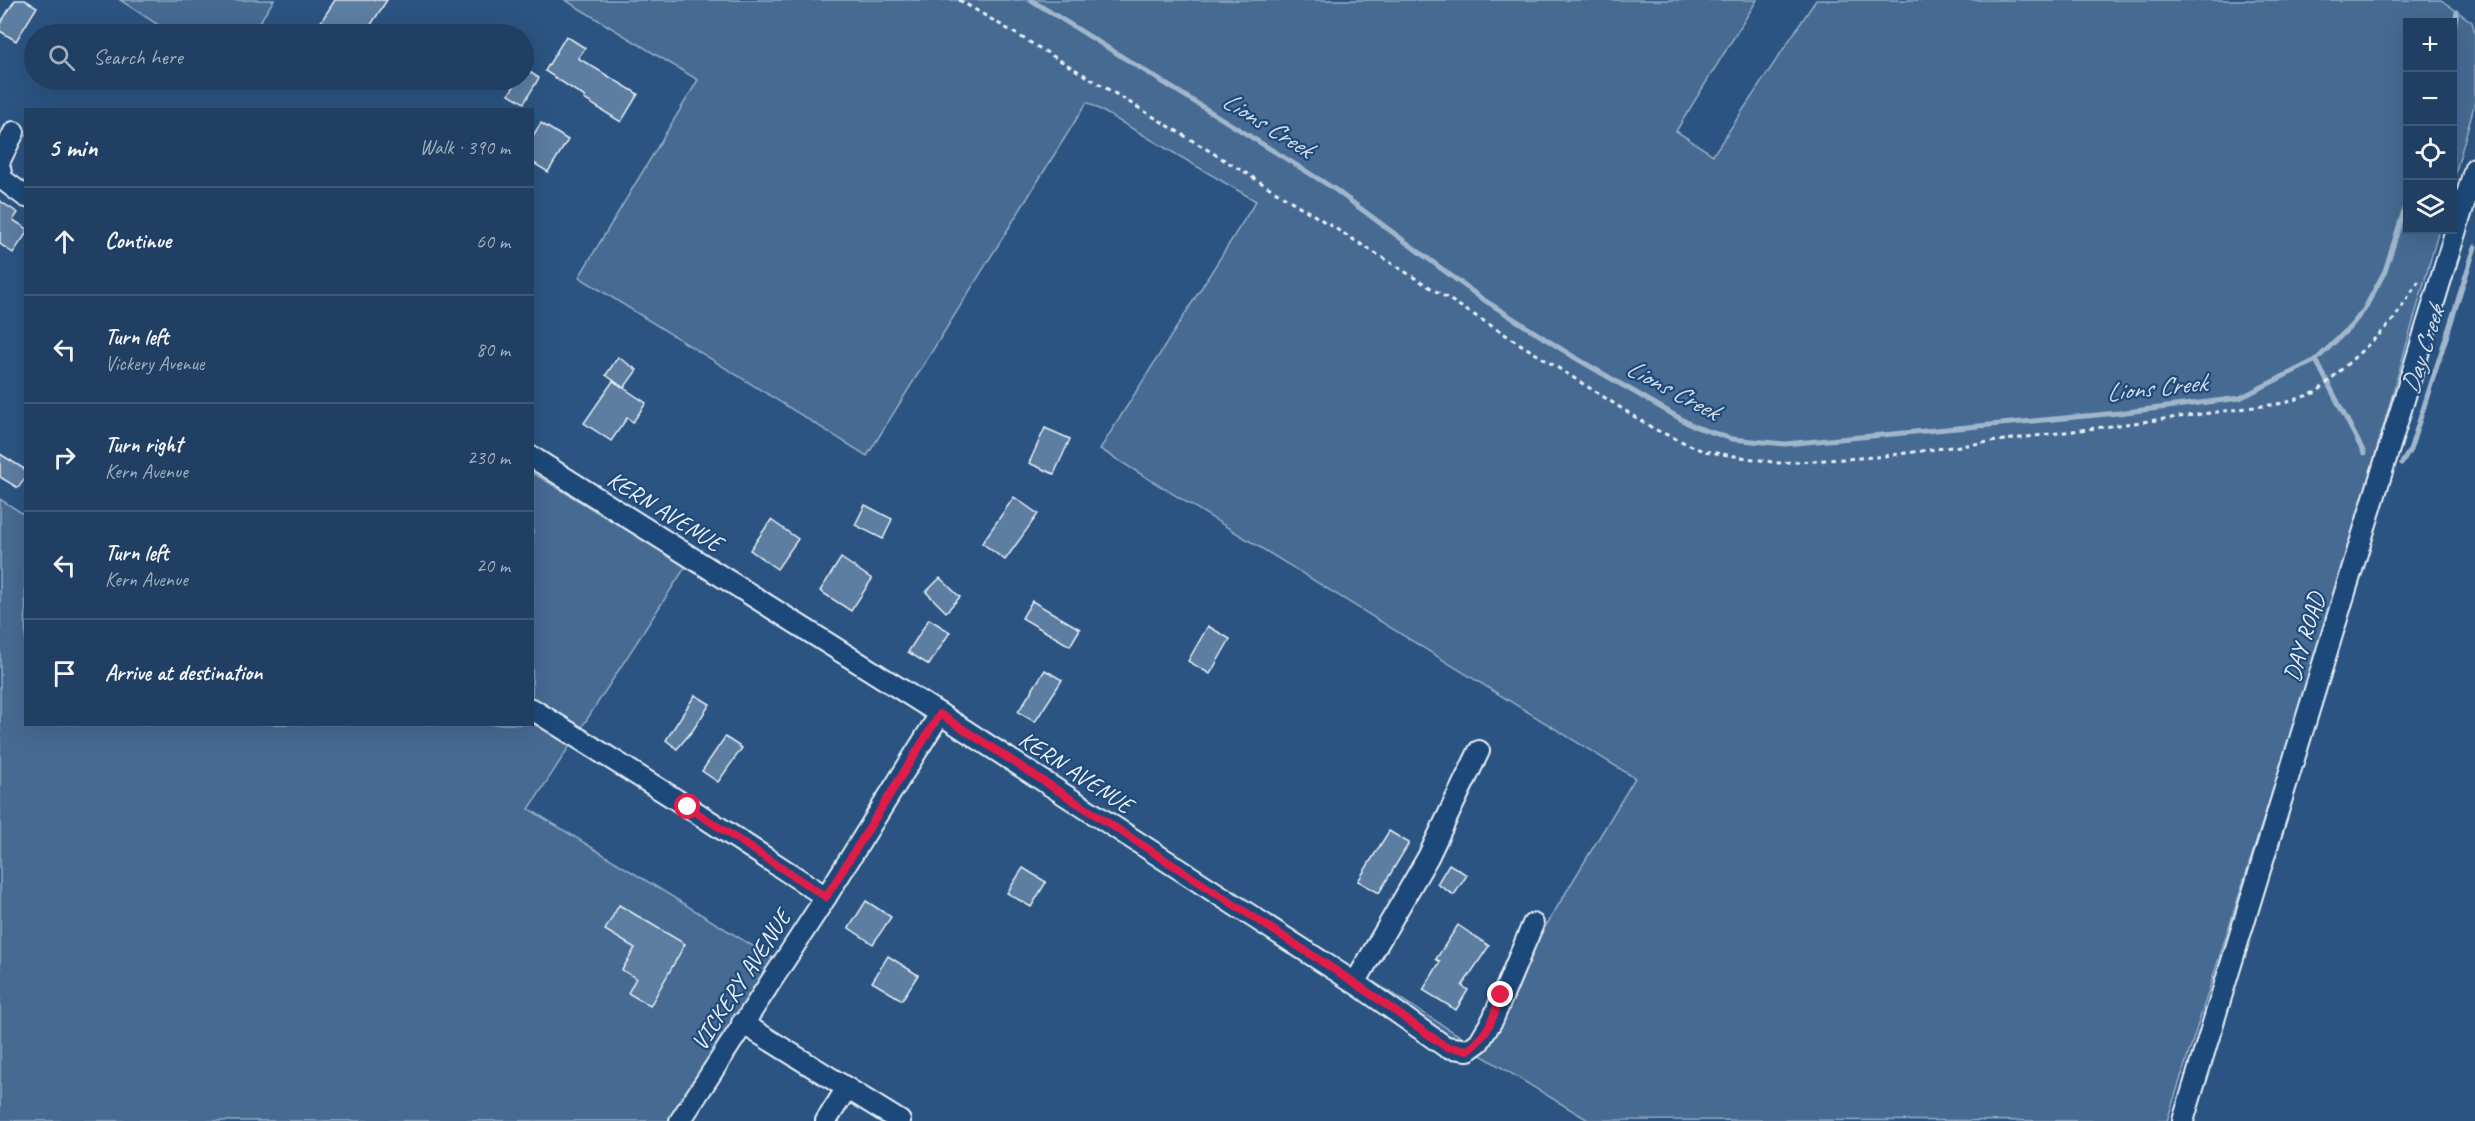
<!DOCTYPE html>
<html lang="en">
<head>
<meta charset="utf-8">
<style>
  body { margin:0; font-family:Caveat,sans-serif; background:#2d4a6b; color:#f1f3f6 }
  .controls { position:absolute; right:18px; top:18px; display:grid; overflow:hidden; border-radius:0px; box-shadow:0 6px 24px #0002 }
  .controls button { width:54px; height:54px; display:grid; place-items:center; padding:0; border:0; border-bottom:2px solid #3d5877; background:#203f62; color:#f1f3f6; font:30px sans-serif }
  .stop { position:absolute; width:18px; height:18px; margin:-14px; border:4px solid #e11d48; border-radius:50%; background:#fff }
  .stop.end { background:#e11d48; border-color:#fff; box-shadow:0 2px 6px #0008 }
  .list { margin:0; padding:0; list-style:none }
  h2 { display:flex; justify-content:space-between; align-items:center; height:78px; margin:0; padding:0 24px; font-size:26px }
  h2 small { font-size:20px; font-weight:400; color:#a2afbe }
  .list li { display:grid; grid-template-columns:39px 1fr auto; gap:18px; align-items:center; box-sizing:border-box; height:108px; padding:0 24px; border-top:2px solid #3d5877 }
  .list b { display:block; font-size:22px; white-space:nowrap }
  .list p { margin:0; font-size:20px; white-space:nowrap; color:#a2afbe }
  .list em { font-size:20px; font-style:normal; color:#a2afbe }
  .icon { flex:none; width:33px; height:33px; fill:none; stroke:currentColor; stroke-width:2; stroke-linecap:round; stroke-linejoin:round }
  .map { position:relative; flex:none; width:2475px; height:1121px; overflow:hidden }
  .search { position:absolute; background:#203f62; box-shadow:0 6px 24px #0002; left:24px; top:24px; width:510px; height:66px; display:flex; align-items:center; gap:15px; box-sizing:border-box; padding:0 21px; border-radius:33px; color:#a2afbe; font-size:22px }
  .panel { position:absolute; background:#203f62; box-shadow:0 6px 24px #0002; left:24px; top:108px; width:510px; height:618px; border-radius:0px }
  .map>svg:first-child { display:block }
</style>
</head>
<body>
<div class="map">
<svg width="2475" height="1121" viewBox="0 0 2475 1121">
  <rect width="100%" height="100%" fill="#2b5482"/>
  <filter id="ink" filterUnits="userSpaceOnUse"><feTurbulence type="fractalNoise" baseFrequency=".0167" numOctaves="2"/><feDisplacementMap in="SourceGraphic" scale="12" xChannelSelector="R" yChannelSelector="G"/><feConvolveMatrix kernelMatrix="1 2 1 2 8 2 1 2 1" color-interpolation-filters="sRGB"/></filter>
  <g filter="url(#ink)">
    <g fill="#476b93" stroke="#98aec6" stroke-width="1.5">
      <path d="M120 0H274L252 34H172Z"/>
      <path d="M565 0H1757L1676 131 1713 155 1816 0H2441L2472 22 2475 32V102L2453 182 2452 22H2408V230H2439L2340 580 2167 1121 1588 1120 1383 996 942 710 1474 1045 1635 778 1100 449 1256 201 1087 102 867 456 579 277 698 80Z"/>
      <path d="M533 473 686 566 529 809 774 959 676 1121H0V499L25 515 26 724H532Z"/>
    </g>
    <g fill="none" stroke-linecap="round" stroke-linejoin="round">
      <g stroke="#a0b6cb" stroke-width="5">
        <path d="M1031 0 1333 188 1481 298 1574 357 1693 426 1732 439 1785 444 2118 413 2240 398 2316 360 2350 327 2364 310 2385 271 2408 198"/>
        <path d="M2452 36 2457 12"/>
        <path d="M2316 360 2364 453"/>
        <path d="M2402 463 2410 450 2475 247"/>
      </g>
    </g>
    <g fill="#5d7da1" stroke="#e8f1f8" stroke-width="1.5">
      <path d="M15 0H25L37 7 16 41 0 31V24Z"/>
      <path d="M335 0H387L365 34H313Z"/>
      <path d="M566 36 585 48 578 58 638 94 621 122 584 99 585 97 545 71Z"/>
      <path d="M525 69 539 78 524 103 509 94 518 80H524Z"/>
      <path d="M541 123 568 140 548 172 532 162V137Z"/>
      <path d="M0 201 18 213 13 220 26 228V234L13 253 0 244Z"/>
      <path d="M618 357 637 370 624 388 606 375Z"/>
      <path d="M613 381 646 403 633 422 627 418 611 441 584 423Z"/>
      <path d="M1045 428 1070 439 1054 474 1029 463Z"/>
      <path d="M0 454 26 470V477L18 488 0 477Z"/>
      <path d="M1014 497 1038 514 1005 560 982 543Z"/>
      <path d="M865 505 892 519 883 539 855 525Z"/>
      <path d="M771 520 798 539 777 569 750 550Z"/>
      <path d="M841 558 872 579 851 611 820 591Z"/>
      <path d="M940 578 960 597 946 612 926 592Z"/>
      <path d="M1032 601 1080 629 1070 646 1022 618Z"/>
      <path d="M929 619 950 632 929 665 908 652Z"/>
      <path d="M1208 626 1230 639 1210 674 1188 661Z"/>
      <path d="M1045 670 1062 680 1035 722 1018 712Z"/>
      <path d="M695 695 710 704 693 730 677 749 666 740Z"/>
      <path d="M725 737 742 748 718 782 702 771Z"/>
      <path d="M1389 831 1409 843 1379 893 1358 881Z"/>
      <path d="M1449 864 1467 875 1454 895 1437 884Z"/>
      <path d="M1023 868 1046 882 1031 907 1007 893Z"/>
      <path d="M866 901 891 917 873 944 849 928Z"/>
      <path d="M619 905 685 944 650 1006 628 993 636 978 622 970 635 948 605 930Z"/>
      <path d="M1458 925 1489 946 1462 986 1468 990 1456 1010 1423 990 1440 962 1436 959Z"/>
      <path d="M888 956 918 975 902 1000 872 982Z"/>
    </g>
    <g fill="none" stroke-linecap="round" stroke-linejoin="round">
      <defs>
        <g id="minor">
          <path d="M0 160 14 132"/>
          <path d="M0 168 2 179 26 197"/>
          <path d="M532 457 940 714 1355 983 1446 1047 1468 1050 1479 1042 1493 1019 1533 924"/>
          <path d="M532 709 688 807 826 897"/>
          <path d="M1355 983 1428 857 1479 751"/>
          <path d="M742 1023 900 1121"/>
          <path d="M680 1121 826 897 940 714"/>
          <path d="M826 1121 847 1088"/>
          <path d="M2183 1121 2475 168"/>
        </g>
      </defs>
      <use href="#minor" stroke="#e8f1f8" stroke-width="24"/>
      <path stroke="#e8f1f8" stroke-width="3" stroke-dasharray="4.5 4.5" stroke-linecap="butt" d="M959 0C1193 139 1424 282 1654 429L1703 451 1779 463 1876 457 2285 403 2317 392 2383 331 2394 319 2420 279"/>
      <use href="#minor" stroke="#1f4a7a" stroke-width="20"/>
    </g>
  </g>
  <g fill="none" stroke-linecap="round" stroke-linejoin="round" filter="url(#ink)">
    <path stroke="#e11d48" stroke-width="8" d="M688 807 826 897 940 714 1355 983 1446 1047 1468 1050C1487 1037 1494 1016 1501 995"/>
  </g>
  <g text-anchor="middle" stroke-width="4.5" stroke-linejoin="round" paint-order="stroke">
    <g font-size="24" fill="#e8f1f8" stroke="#1f4a7a">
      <text transform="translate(665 511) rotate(32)" y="8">KERN AVENUE</text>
      <text transform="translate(2304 637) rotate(-73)" y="8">DAY ROAD</text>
      <text transform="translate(1076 772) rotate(33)" y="8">KERN AVENUE</text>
      <text transform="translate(741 980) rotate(-57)" y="8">VICKERY AVENUE</text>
    </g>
    <g font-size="26" font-style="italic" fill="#d0dde9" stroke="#1f4a7a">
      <text transform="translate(1268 124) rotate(32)" y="9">Lions Creek</text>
      <text transform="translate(2422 350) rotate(-72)" y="9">Day Creek</text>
      <text transform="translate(2156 387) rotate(-6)" y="9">Lions Creek</text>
      <text transform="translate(1673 389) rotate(28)" y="9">Lions Creek</text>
    </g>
  </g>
</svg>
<div class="controls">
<button>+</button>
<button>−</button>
<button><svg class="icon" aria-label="locate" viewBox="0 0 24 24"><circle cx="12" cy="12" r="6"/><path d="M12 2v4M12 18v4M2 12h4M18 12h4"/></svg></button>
<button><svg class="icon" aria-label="layers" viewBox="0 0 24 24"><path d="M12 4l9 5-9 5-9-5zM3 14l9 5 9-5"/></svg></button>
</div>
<div class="stop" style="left:688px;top:807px"></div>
<div class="stop end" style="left:1501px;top:995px"></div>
<div class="search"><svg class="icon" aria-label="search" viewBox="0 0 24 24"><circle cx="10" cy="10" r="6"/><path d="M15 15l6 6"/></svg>Search here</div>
<section class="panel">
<h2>5 min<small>Walk · 390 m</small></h2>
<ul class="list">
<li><svg class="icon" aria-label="ahead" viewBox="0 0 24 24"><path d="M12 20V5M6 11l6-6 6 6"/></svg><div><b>Continue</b></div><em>60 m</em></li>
<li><svg class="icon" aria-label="left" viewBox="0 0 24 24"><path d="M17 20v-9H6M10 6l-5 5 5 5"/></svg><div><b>Turn left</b><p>Vickery Avenue</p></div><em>80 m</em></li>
<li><svg class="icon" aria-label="right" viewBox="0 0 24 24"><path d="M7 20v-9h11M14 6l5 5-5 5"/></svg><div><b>Turn right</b><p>Kern Avenue</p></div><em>230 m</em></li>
<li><svg class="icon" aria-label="left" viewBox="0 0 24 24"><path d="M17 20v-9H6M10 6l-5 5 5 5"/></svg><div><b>Turn left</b><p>Kern Avenue</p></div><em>20 m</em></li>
<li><svg class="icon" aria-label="arrive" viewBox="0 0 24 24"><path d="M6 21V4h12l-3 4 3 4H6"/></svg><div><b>Arrive at destination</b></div></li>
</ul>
</section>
</div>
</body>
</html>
